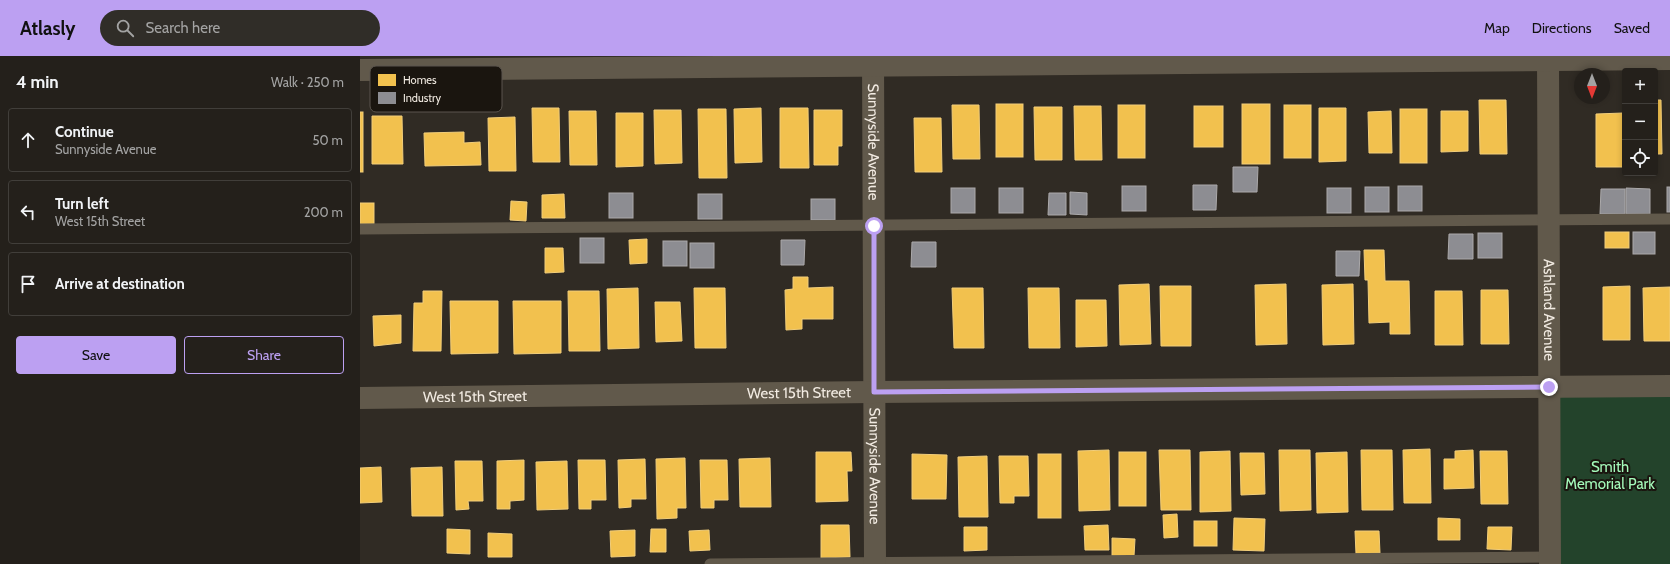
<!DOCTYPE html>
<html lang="en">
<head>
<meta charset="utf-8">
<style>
  body { margin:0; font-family:Cabin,sans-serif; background:#302d28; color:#f1f3f6 }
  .controls { position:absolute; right:12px; top:12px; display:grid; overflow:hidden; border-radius:4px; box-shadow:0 2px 6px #0003 }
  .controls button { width:36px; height:36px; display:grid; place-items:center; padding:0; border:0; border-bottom:1px solid #413e3a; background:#24201b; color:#f1f3f6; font:20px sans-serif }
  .compass { position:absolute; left:1214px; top:12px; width:36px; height:36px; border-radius:50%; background:#24201b; box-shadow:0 2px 6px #0003; rotate:180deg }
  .stop { position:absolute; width:12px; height:12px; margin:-9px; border:3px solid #bca0f2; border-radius:50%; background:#fff }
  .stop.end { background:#bca0f2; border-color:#fff; box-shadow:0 1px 4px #0008 }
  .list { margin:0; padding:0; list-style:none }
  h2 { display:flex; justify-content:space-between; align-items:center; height:52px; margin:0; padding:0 16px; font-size:17px }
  h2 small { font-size:13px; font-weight:400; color:#a3a3a3 }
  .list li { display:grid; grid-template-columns:26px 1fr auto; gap:12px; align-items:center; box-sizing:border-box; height:64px; margin:0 8px 8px; padding:0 8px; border:1px solid #413e3a; border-radius:4px }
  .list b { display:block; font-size:15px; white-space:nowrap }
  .list p { margin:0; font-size:13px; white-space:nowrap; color:#a3a3a3 }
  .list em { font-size:13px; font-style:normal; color:#a3a3a3 }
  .actions { display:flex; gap:8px; padding:12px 16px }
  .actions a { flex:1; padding:9px 0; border:1px solid #bca0f2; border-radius:4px; text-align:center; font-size:14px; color:#bca0f2 }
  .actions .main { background:#bca0f2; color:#111 }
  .icon { flex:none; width:22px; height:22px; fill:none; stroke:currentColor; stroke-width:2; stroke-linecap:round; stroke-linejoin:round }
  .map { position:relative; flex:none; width:1310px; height:508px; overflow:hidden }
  header { display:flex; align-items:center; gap:24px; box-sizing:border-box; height:56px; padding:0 20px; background:#bca0f2; color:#111 }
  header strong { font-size:19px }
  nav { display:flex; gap:22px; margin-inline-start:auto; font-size:14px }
  .search { width:280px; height:36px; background:#302d28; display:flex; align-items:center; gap:10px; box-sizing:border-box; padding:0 14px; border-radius:22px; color:#a3a3a3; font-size:15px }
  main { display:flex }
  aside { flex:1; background:#24201b }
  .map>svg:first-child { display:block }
</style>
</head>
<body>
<header>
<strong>Atlasly</strong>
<div class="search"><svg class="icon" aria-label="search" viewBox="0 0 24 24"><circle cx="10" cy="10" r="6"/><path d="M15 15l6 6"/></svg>Search here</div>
<nav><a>Map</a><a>Directions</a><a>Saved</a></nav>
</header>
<main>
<aside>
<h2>4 min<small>Walk · 250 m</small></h2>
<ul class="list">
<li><svg class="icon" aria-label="ahead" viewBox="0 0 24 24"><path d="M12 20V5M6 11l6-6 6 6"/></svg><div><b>Continue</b><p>Sunnyside Avenue</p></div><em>50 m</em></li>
<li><svg class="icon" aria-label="left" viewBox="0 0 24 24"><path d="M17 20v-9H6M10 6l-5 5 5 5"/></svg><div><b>Turn left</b><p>West 15th Street</p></div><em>200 m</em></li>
<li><svg class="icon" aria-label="arrive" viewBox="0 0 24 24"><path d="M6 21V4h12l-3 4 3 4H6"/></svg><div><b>Arrive at destination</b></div></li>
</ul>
<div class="actions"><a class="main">Save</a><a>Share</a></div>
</aside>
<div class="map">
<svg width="1310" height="508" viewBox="0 0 1310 508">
  <rect width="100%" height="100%" fill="#302b24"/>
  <path fill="#23432b" d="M1310 330V508H1190L1189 331Z"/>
  <g fill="#f2c14e" stroke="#f2ce7a">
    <path d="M1119 44H1146L1147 98H1120Z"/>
    <path d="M1295 44H1301L1302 98H1295Z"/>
    <rect x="636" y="48" width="27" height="53"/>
    <rect x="882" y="48" width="28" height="60"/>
    <path d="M592 49H619L620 103H593Z"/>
    <rect x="758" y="49" width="27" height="53"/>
    <rect x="924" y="49" width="27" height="53"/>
    <path d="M714 50H741L742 104H715Z"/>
    <rect x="834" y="50" width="29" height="41"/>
    <path d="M674 51H702V104H675Z"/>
    <path d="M172 52H199L200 106H173Z"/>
    <path d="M401 52 402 106 375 107 374 53Z"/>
    <path d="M420 52H448L449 112H420Z"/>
    <path d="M959 52H986V105L959 106Z"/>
    <path d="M338 53H366L367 122H339Z"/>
    <rect x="1040" y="53" width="27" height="54"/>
    <path d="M294 54H321L322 107 295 108Z"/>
    <path d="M454 54H482V90H478V109H454Z"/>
    <path d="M209 55H236L237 109H210Z"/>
    <path d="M1031 55 1032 97H1009L1008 56Z"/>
    <path d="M1081 55H1108V95L1081 96Z"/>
    <rect x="0" y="56" width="3" height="60"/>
    <path d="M256 57H283V110L256 111Z"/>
    <path d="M1263 57V111H1236V58Z"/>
    <path d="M12 60H42L43 108H12Z"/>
    <path d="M155 61 156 115H129L128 62Z"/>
    <path d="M554 62H581L582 116H555Z"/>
    <path d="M104 76V87L120 86 121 109 65 110 64 77Z"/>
    <path d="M204 138 205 162H182V139Z"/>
    <path d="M151 145 167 146 166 165 150 164Z"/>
    <rect x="0" y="147" width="14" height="21"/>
    <rect x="1245" y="176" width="24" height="16"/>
    <path d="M287 183V207L270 208 269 184Z"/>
    <path d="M185 192H203L204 216 185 217Z"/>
    <path d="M1004 194H1024L1025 225H1049L1050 278H1030V266L1009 267 1008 224H1005Z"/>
    <path d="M433 221H448V232L473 231V263H442V273L426 274 425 234 433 233Z"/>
    <path d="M789 228 791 288 760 289 759 229Z"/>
    <path d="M926 228 927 288 896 289 895 229Z"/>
    <path d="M993 228 994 288 963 289 962 229Z"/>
    <path d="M800 230H831V290H801Z"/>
    <path d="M1270 230V284H1243V231Z"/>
    <path d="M1310 231V285H1284L1283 232Z"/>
    <path d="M278 232 279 292 248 293 247 233Z"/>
    <path d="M334 232H365L366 292H335Z"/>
    <path d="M592 232H623L624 292H594Z"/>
    <path d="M668 232H699L700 292H669Z"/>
    <path d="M1121 234H1148L1149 288H1121Z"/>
    <path d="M63 235H82L81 295H53L54 247H63Z"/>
    <path d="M208 235H239L240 295H209Z"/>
    <path d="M1075 235H1102L1103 289H1075Z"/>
    <path d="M716 244H746L747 290 716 291Z"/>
    <path d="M90 245H138V297L91 298Z"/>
    <path d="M153 245H201V297L154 298Z"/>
    <path d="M295 246H320L322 285 296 286Z"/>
    <path d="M41 259V287L14 290 13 260Z"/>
    <path d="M1070 393 1071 447H1044L1043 394Z"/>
    <path d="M749 394 750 454 719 455 718 395Z"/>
    <path d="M799 394H830L831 454H801Z"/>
    <path d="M919 394H950L951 454 920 455Z"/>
    <path d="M1001 394H1032L1033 454H1002Z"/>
    <path d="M1113 394 1114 432 1084 433V403H1095V395Z"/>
    <path d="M870 395 871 455 840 456V396Z"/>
    <path d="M1120 395H1147L1148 448H1121Z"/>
    <path d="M456 396H491L492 415H487L488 445 456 446Z"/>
    <rect x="759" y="396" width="27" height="54"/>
    <path d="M987 396 988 456 957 457 956 397Z"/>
    <path d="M880 397H904L905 438 881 439Z"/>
    <path d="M552 398 587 399 586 443H552Z"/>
    <rect x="678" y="398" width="23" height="64"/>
    <path d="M627 400 628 461H599L598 401Z"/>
    <path d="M639 400H668L669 440H654V447H640Z"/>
    <path d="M325 402 326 452H317V462L297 463 296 403Z"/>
    <path d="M410 402 411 451H380L379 403Z"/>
    <path d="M285 403 286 443H271V451L259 452 258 404Z"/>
    <path d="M164 404V444L150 445V453H137V405Z"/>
    <path d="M218 404H245L246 444H231V453H219Z"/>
    <path d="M340 404H367L368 444H354V452H341Z"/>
    <path d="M95 405H122L123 445H108L109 453 96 454Z"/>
    <path d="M207 405 208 453 177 454 176 406Z"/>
    <path d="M21 411 22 446 0 447V412Z"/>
    <path d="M82 411 83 460H52L51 412Z"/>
    <path d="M817 458 818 481 804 482 803 459Z"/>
    <path d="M874 462 905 463 904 495 873 494Z"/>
    <path d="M1078 462 1100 463V484H1078Z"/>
    <rect x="834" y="465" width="23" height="25"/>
    <path d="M461 469H489L490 501 461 502Z"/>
    <path d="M748 469 749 494H725L724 470Z"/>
    <path d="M604 471H627V494L604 495Z"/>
    <path d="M1128 471H1152L1151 494 1127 493Z"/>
    <path d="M87 473 110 474V498L87 497Z"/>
    <path d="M291 473H306V496H290Z"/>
    <path d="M275 474V500L251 501 250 475Z"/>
    <path d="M349 474 350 494 330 495 329 475Z"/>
    <path d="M995 475H1019L1020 497 996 498Z"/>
    <path d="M128 477 152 478V501H128Z"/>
    <path d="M752 482 775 483 774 500H752Z"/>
  </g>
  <g fill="#8d8d92" stroke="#aba9aa">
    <path d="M873 111H898L897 136H873Z"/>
    <path d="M833 129H857L856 154H833Z"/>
    <rect x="762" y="130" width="24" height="25"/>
    <rect x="1038" y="130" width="24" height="25"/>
    <rect x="1005" y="131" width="24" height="25"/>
    <rect x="1307" y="131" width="3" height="25"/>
    <rect x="591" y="132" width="24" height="25"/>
    <rect x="639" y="132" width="24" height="25"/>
    <rect x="967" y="132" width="24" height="25"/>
    <path d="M1266 132 1290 133V158H1266Z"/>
    <path d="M1241 133H1265V158H1240Z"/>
    <path d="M710 136 727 137V159L710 158Z"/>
    <rect x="249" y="137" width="24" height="25"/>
    <path d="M689 137H706V159H688Z"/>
    <rect x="338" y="138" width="24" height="25"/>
    <rect x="451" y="143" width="24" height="21"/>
    <rect x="1273" y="176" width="22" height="22"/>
    <rect x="1118" y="177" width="24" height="25"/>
    <path d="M1089 178H1113V203H1088Z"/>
    <rect x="220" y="182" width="24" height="25"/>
    <path d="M421 184H445L444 209H421Z"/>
    <rect x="303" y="185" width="24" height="25"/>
    <path d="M552 186H576V211H551Z"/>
    <rect x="330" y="187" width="24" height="25"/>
    <path d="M976 195H1000L999 220H976Z"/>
  </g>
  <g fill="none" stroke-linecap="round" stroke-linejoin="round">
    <g stroke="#61594b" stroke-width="11">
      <path d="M0 173 1310 163"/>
      <path d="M350 508 1190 501"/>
    </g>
    <g stroke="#61594b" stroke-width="22">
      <path id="s1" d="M513 0 515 508"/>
      <path id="s2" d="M1188 0 1190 508"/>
      <path d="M0 14 1310 3"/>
      <path id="s3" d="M0 342 514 336 1310 330"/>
    </g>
  </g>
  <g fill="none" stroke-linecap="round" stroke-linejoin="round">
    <path stroke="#bca0f2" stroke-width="5" d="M514 170V336L1189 331"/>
  </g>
  <g text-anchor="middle" stroke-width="4" stroke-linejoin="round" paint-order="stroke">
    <g font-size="15" fill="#f2ebe2" stroke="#1a150f">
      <text dy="5" stroke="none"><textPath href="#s1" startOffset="86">Sunnyside Avenue</textPath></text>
      <text dy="5" stroke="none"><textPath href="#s2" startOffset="254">Ashland Avenue</textPath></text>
      <text dy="5" stroke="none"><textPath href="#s3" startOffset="439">West 15th Street</textPath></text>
      <text dy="5" stroke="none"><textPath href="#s3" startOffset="115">West 15th Street</textPath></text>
      <text dy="5" stroke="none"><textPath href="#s1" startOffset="410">Sunnyside Avenue</textPath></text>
    </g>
    <g font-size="15" fill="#a4faba" stroke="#1a150f">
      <text x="1250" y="416">Smith<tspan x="1250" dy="17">Memorial Park</tspan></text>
    </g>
  </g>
  <rect x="10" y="10" width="132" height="46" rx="6" fill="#1a150f" stroke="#5b554e" stroke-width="1"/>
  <rect x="18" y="18" width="18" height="12" fill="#f2c14e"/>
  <rect x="18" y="36" width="18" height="12" fill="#8d8d92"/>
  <g font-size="11" fill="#f2ebe2">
    <text x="43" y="28">Homes</text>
    <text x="43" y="46">Industry</text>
  </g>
</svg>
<div class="controls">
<button>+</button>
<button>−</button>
<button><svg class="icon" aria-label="locate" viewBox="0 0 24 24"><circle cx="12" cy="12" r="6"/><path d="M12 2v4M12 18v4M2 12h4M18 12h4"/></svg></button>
</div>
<svg class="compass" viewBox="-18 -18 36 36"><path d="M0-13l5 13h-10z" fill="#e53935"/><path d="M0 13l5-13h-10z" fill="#a3a3a3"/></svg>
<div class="stop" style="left:514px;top:170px"></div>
<div class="stop end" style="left:1189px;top:331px"></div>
</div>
</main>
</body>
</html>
